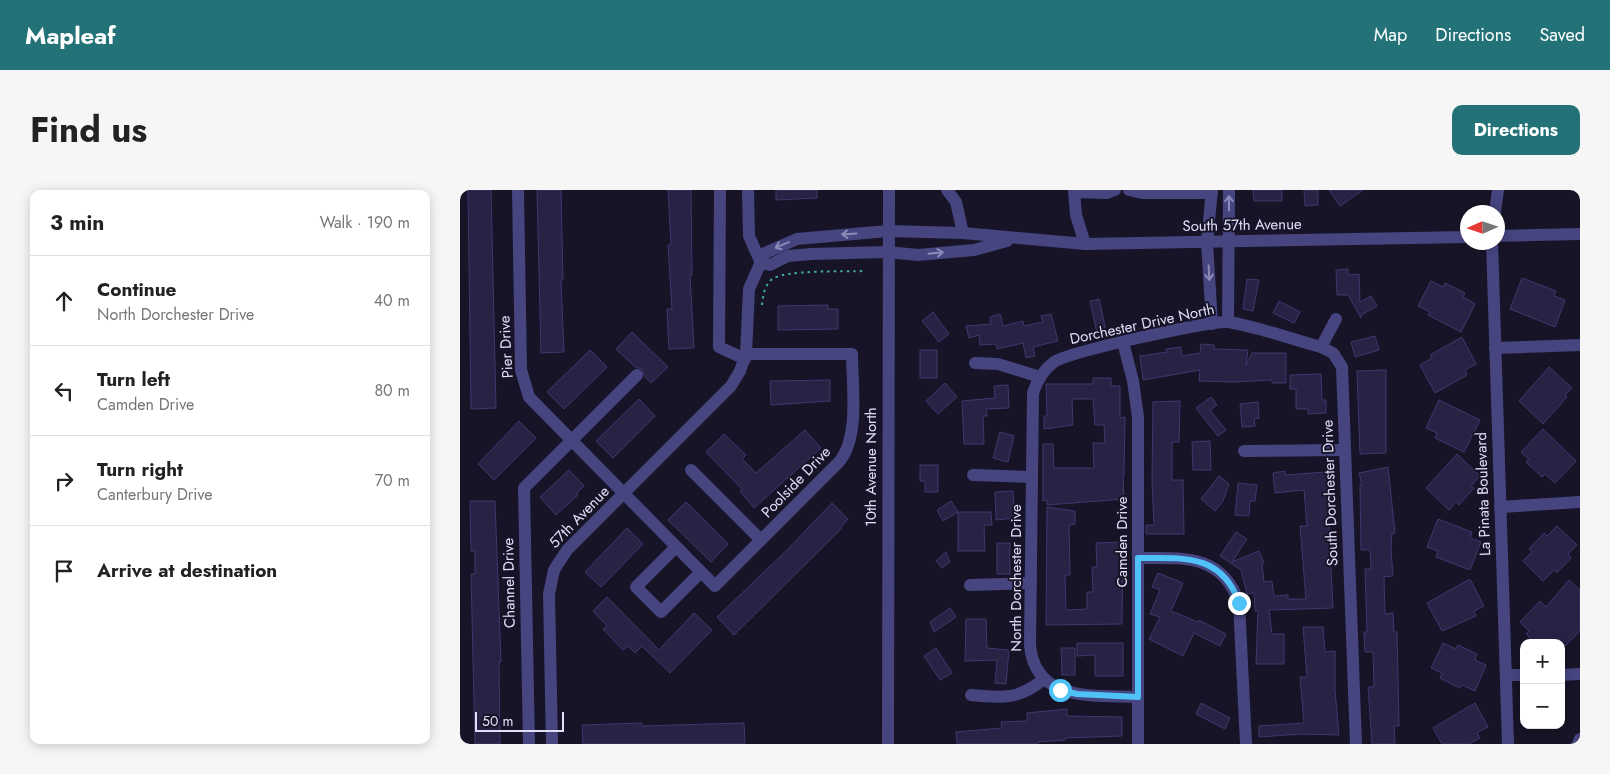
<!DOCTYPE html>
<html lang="en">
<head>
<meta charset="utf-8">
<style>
  body { margin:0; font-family:Jost,sans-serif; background:#f6f6f6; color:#222 }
  .controls { position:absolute; right:15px; bottom:15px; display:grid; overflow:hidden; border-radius:10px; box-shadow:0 2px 12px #0003 }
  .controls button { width:45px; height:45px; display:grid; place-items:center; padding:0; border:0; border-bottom:1px solid #e0e0e0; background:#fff; color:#222; font:25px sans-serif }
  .compass { position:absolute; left:1000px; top:15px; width:45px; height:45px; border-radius:50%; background:#fff; box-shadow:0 2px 12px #0003; rotate:267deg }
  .scale { position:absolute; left:15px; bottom:12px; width:89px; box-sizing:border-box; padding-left:5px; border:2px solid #e1defa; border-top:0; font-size:14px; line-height:18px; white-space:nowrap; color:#e1defa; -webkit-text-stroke:4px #171427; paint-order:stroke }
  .stop { position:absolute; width:15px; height:15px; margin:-11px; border:4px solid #4fc3f7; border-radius:50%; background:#fff }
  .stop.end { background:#4fc3f7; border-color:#fff; box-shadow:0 1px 5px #0008 }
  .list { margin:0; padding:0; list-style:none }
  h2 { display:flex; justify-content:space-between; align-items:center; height:65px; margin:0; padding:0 20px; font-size:21px }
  h2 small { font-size:16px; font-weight:400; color:#767676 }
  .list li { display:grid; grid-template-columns:32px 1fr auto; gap:15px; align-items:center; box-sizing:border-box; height:90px; padding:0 20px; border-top:1px solid #e0e0e0 }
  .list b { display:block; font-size:19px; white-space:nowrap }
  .list p { margin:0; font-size:16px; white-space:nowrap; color:#767676 }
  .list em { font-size:16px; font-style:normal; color:#767676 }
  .icon { flex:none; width:28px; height:28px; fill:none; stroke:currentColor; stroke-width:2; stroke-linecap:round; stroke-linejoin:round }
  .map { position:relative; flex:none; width:1120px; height:554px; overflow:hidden; border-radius:10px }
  header { display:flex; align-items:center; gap:30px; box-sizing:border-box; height:70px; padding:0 25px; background:#237277; color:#fff }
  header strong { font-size:24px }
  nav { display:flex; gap:28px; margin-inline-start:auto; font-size:18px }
  .intro { display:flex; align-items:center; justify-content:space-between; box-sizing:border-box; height:120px; padding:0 30px }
  h1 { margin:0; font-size:35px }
  .button { padding:12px 22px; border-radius:10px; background:#237277; color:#fff; font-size:18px; font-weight:700 }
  main { display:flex; gap:30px; padding:0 30px }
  aside { flex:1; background:#fff; border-radius:10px; box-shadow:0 2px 12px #0003 }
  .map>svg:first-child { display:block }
</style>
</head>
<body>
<header>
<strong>Mapleaf</strong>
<nav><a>Map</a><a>Directions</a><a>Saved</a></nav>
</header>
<div class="intro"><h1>Find us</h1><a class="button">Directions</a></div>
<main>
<aside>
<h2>3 min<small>Walk · 190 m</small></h2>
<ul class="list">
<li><svg class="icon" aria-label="ahead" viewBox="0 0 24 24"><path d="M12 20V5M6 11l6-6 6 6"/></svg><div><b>Continue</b><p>North Dorchester Drive</p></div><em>40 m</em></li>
<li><svg class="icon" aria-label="left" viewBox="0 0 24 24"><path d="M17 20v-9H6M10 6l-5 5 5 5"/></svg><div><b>Turn left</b><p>Camden Drive</p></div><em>80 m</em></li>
<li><svg class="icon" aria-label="right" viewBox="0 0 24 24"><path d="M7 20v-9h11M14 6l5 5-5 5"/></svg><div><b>Turn right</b><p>Canterbury Drive</p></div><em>70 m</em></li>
<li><svg class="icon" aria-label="arrive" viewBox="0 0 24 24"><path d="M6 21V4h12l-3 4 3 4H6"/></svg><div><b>Arrive at destination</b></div></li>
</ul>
</aside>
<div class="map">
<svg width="1120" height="554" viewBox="0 0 1120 554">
  <rect width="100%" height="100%" fill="#171427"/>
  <g fill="#282245" stroke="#41376e">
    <path d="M8 0H31L36 218 11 219Z"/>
    <path d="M77 0H101L103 90H101L104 162 81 163Z"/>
    <path d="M208 0H231L232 85H230L234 158 209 159 207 119H212L208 55H211Z"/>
    <path d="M316 0H357V8L316 10Z"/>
    <path d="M793 0H822V11H794Z"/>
    <path d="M844 0H858V15L845 16Z"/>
    <path d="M869 0H903L880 16Z"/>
    <path d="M888 79V85L899 84 900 112 911 106 917 116 901 125V128L888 105H877L876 80Z"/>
    <path d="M1062 88 1096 101 1094 106 1105 110 1095 137 1050 119Z"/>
    <path d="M787 89 799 90 793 121 783 119Z"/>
    <path d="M971 91 983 97 985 93 1005 103 1003 107 1015 114 1001 142 968 125 970 122 958 116Z"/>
    <path d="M639 109 646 141 637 143 630 111Z"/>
    <path d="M819 111 840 122 834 133 813 123Z"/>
    <path d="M368 115V119H378V139L318 140V116Z"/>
    <path d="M473 122 489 144 479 152 462 131Z"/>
    <path d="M540 124 543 136 563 131 564 136 583 132 581 126 591 124 598 151 573 157 575 166 566 168 563 153 537 159 536 154 520 155 519 145 509 148 506 136 531 134 530 127Z"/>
    <path d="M172 142 208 177 191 193 185 187 182 179 175 177 156 159Z"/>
    <path d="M915 146 919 160 895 167 891 152Z"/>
    <path d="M1002 147 1016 174 1005 180 1007 185 975 203 960 175 972 168 970 165Z"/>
    <path d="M741 154 754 155V159L788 160 786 175 792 163H826V193H812V190L773 192 739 191 740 180 683 190 680 166 707 162 706 159 721 157 722 166 740 163Z"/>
    <path d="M130 160 147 177 104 219 87 202Z"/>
    <rect x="460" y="160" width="17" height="28"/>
    <path d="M1089 177 1112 198 1105 205 1107 207 1083 234 1059 211Z"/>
    <path d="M926 180V263L900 264 897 181Z"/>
    <path d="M861 184 862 210H866V223L848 224V219H836V199H830V185Z"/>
    <path d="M633 188H651V196H660V228L665 227 664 285H663L664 309 587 315V310L583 311V254H593L594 278H634L633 253H645L644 235H635L633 209H612L613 235 584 239V226H587L586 194H633Z"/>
    <path d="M370 190V211L311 215 310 191Z"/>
    <path d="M485 193 497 207 478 224 466 211Z"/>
    <path d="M548 195 549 218 526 219 527 226H523L524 254H504L502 211 535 208 534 196Z"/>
    <path d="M751 207 757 215 750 220 766 240 758 246 736 218Z"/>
    <path d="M179 209 195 226 153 268 136 251Z"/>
    <path d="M979 210 1020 230 1004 262 975 248 977 243 966 238Z"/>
    <path d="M720 211 719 252H712V290H723L724 344H686V335H694L692 291 693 212Z"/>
    <path d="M798 212 799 228 794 229 795 236 782 237 780 214Z"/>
    <path d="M59 231 76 248 34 290 18 274Z"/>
    <path d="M1083 239 1116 271 1095 293 1085 284 1082 287 1066 272 1069 269 1061 262Z"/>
    <path d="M345 240 361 258 294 318 280 301 282 299 246 262 264 244 286 265 282 269 296 283Z"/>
    <path d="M540 242 554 246 548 272 533 268Z"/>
    <path d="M750 251 751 280H733L732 252Z"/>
    <path d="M997 264 1020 286 1011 296 1014 298 999 315 996 312 989 320 966 298Z"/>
    <path d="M460 275H478V302H465V291H460Z"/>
    <path d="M928 277 935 343H932L931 359 933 386 924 387 925 424 933 423 934 442H937L939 536H934L935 554H912L908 497H914L913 462H905L904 442H907L905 379H911L910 360H901L900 295H902L899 283Z"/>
    <path d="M109 280 124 296 117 303 118 305 96 325 80 307Z"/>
    <path d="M825 281V285L866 282 868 303H871L872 317H868L873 418 809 420 812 444H824V474H796L798 421H795L794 403 787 404 781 380 760 366 776 342 787 349 772 372 799 361 804 373 802 374 804 392 812 391 814 406 828 405V409H846L840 336H847L844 300 815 303 813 283Z"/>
    <path d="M759 286 769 294 763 311 755 321 741 309Z"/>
    <path d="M778 293 797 295 795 311H790L789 326 775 325Z"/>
    <path d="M553 301 555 328 536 330 535 302Z"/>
    <path d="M10 311H35L41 472H39L40 554H15L11 384H15V361H11Z"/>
    <path d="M491 311 498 322 483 331 477 320Z"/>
    <path d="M226 312 268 354 251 372 208 330Z"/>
    <path d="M372 313 388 329 381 337 382 338 274 445 257 427 326 361Z"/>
    <path d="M587 317 615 321V334L609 335 610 385H605L606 420 627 419V402H633L632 377H637L636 353 663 352 662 434 586 435Z"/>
    <path d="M498 322H531L532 335H524L525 361H498Z"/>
    <path d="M978 329 1012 342 1010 348 1021 352 1010 380 976 367 978 361 967 357Z"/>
    <path d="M1097 336 1117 355 1108 364 1111 368 1097 383 1094 380 1083 391 1063 371 1072 362 1069 359 1084 343 1087 346Z"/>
    <path d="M167 338 183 354 141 397 125 382Z"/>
    <rect x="537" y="353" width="13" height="31"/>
    <path d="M486 362 490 372 482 378 476 371Z"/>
    <path d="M698 383 723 393 711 421 738 432 739 430 766 444 760 456 734 443 723 466 689 449 700 427 690 424 700 400 692 397Z"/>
    <path d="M1010 389 1024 416 1014 421 1016 426 982 441 967 413Z"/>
    <path d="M1109 390 1120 400V441L1101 460V453H1075L1066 444 1069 441 1060 432 1080 411 1086 417Z"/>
    <path d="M147 407 199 460 234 423 252 440 210 483 182 456 175 463 168 456 163 460 143 439 147 436 133 421Z"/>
    <path d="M490 418 496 427 474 442 470 432Z"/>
    <path d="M506 429H526L527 458 549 460 546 494 535 493 537 470 505 471Z"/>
    <path d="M843 437H863L865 462 875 461V500L879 545 842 544 799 547V536L844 533 840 487H847Z"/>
    <path d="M617 453H663V486H635V465L617 466Z"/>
    <path d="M983 453 996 459 998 455 1017 464 1015 470 1026 475 1015 501 1002 495 1000 498 980 488 982 483 971 478Z"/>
    <path d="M476 458 492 483 480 490 464 466Z"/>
    <path d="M601 458H615V485H602Z"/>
    <path d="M741 513 770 528 765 539 736 524Z"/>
    <path d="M1015 513 1028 537 1017 543 1020 548 1009 554H982L973 538Z"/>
    <path d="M607 519V526L662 527V546L605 548V550L578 552V554H497L496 542 542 538 541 532 567 531V523Z"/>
    <path d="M182 533V536L284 533 285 554H123L122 535Z"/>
  </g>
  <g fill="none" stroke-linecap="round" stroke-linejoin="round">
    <path stroke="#41aba2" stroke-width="2" stroke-dasharray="2.5 4" stroke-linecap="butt" d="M302 115C303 106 304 97 311 90 323 79 386 82 405 81"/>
    <g stroke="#464580" stroke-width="12">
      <path d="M58 0 61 180 69 207 255 396 379 272C400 247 392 196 392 164H286"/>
      <path d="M260 0 259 157 285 169"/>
      <path d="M288 0 289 46 301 73"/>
      <path d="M487 0 496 12 503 43"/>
      <path d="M614 0 616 25 625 54"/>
      <path d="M669 0 682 3H752"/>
      <path d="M752 0 747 52 752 134"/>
      <path d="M614 2 647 3 655 0"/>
      <path d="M1035 22 1038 0"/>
      <path d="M1038 46 1120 44"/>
      <path d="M1032 52 1048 554"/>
      <path d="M301 73 310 75 328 66 351 64 427 62 458 65 514 60 547 51"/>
      <path d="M768 132 769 0"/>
      <path d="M663 152 673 191 678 227V554"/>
      <path d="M861 157 876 129"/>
      <path d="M1035 158 1120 155"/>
      <path d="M515 173 538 174 580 187"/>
      <path d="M784 261 885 260"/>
      <path d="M231 280 301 350"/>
      <path d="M513 285 571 287"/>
      <path d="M1040 317 1120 312"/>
      <path d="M216 357 176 397 201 422 241 382"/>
      <path d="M678 368C722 368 762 363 779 413L786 554"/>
      <path d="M510 395 571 393"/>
      <path d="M1046 485H1064"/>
      <path d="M1101 485 1120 484"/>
      <path d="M511 505C543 508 558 510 584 489"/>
      <path d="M678 507C635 505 575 513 570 455L573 203C577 191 583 180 594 172 609 162 751 130 768 132 799 137 831 149 861 157L873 163 882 177 896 554"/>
      <path d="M69 554 64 298 177 185"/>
      <path d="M92 554 89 404 94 380 107 360 271 196 280 181 286 164 289 99 305 63 337 49 428 41 503 43 625 54 1008 47"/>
      <path d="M428 554 429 0"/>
      <path d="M1118 554 1120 549"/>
    </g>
  </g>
  <defs><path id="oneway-shaft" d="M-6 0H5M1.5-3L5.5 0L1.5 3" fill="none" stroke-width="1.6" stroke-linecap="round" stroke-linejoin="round" transform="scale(1.25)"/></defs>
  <g stroke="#8c8ab7">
    <use href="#oneway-shaft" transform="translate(769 13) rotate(-90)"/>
    <use href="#oneway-shaft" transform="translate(389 44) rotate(176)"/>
    <use href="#oneway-shaft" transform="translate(322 55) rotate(157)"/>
    <use href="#oneway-shaft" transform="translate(476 63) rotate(-6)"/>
    <use href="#oneway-shaft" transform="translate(749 83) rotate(87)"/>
  </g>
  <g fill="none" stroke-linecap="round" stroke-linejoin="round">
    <path stroke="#4fc3f7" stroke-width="6" d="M600 500 617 504 678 507V368C722 368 762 363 779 413"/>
  </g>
  <g text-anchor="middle" stroke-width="4" stroke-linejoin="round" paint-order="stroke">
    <g font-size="15" fill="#e1defa" stroke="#171427">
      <text transform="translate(782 35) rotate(-1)" y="5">South 57th Avenue</text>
      <text transform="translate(682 134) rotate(-12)" y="5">Dorchester Drive North</text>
      <text transform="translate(46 157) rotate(-93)" y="5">Pier Drive</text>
      <text transform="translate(411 277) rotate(-90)" y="5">10th Avenue North</text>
      <text transform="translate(336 292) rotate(-46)" y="5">Poolside Drive</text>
      <text transform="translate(870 303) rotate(-92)" y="5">South Dorchester Drive</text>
      <text transform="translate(1023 304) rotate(-92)" y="5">La Pinata Boulevard</text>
      <text transform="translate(119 327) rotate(-46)" y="5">57th Avenue</text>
      <text transform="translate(662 352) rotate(-90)" y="5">Camden Drive</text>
      <text transform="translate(556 388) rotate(-90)" y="5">North Dorchester Drive</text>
      <text transform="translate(49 393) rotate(-91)" y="5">Channel Drive</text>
    </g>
  </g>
</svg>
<div class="controls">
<button>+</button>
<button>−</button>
</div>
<svg class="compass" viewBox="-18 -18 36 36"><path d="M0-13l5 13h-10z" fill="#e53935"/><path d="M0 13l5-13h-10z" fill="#767676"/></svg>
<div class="scale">50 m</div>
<div class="stop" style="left:600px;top:500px"></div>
<div class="stop end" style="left:779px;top:413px"></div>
</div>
</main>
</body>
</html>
